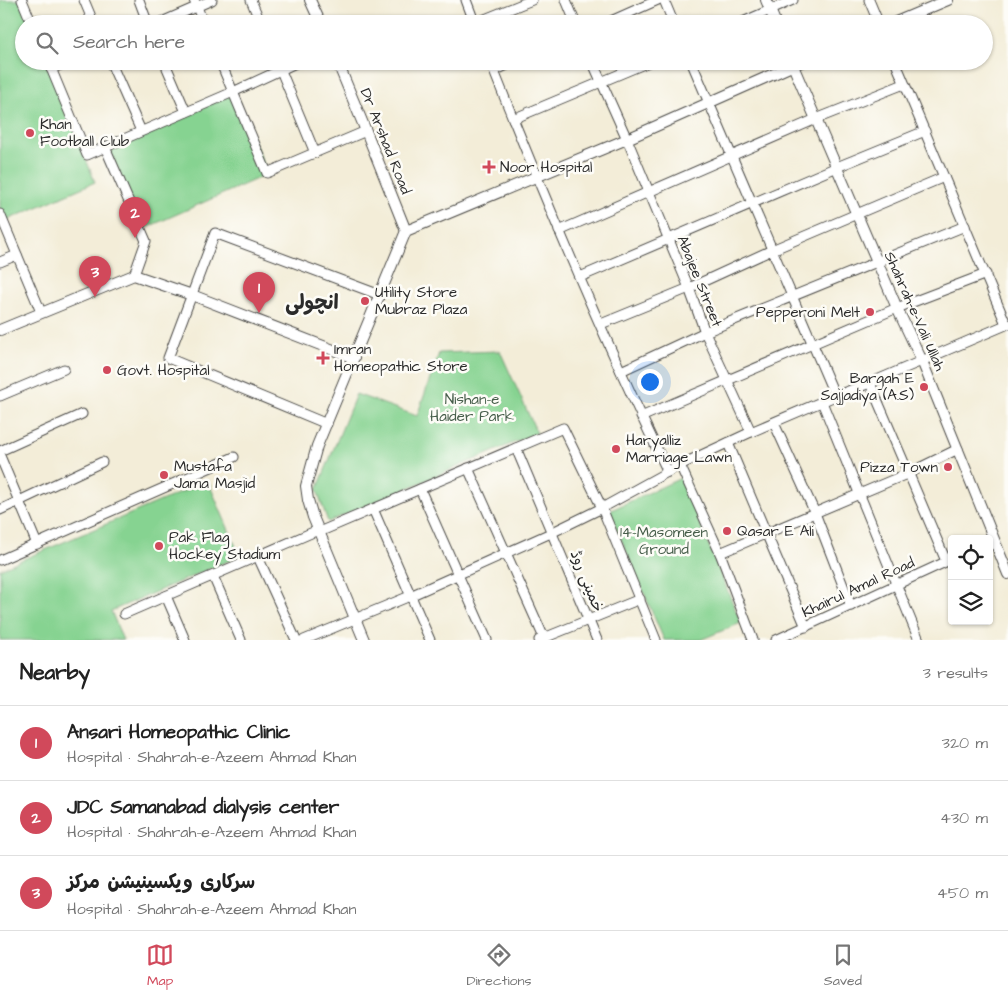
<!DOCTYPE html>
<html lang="en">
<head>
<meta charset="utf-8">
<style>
  body { margin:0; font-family:"Architects Daughter","Playpen Sans Arabic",sans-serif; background:#f2f2f2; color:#222 }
  .controls { position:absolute; right:15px; bottom:15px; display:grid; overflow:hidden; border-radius:5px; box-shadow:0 1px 4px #0004 }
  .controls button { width:45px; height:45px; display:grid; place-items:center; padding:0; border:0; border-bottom:1px solid #e0e0e0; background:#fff; color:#222; font:25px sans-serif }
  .you { position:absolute; left:649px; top:381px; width:18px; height:18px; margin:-12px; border:4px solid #fff; border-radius:50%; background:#1a73e8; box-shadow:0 0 0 8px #1a73e833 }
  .badge { display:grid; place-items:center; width:32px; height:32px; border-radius:50%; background:#d1495b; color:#fff; font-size:16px; font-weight:700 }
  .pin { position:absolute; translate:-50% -41px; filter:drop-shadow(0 1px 2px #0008) }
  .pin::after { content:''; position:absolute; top:26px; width:18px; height:15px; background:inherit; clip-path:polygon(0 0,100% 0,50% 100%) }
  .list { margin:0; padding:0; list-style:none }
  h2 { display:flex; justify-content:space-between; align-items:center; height:65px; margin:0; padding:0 20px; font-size:21px }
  h2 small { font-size:16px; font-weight:400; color:#767676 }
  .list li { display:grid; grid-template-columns:32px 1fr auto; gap:15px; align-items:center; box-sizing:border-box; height:75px; padding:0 20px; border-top:1px solid #e0e0e0 }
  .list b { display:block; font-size:19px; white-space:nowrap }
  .list p { margin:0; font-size:16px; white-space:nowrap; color:#767676 }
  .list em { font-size:16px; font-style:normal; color:#767676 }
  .icon { flex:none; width:28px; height:28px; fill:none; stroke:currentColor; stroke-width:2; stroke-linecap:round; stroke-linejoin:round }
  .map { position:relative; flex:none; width:1008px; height:640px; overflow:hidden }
  .search { position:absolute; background:#fff; box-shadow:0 1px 4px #0004; left:15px; right:15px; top:15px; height:55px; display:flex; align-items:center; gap:12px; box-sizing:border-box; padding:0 18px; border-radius:28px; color:#767676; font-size:19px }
  .sheet { height:290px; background:#fff }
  nav { display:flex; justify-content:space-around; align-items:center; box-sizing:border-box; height:70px; border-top:1px solid #e0e0e0; background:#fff; font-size:14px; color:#767676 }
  nav a { display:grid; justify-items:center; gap:2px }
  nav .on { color:#d1495b }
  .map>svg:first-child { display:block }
</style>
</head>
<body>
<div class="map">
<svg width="1008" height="640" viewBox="0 0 1008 640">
  <rect width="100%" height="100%" fill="#fdfcf7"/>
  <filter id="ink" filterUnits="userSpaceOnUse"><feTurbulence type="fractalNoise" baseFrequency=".02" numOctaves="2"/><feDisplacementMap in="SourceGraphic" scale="10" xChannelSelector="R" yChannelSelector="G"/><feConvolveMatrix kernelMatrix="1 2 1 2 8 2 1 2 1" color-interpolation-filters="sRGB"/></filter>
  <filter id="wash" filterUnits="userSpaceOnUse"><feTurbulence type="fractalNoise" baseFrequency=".0096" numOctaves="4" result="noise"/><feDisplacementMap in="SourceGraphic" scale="20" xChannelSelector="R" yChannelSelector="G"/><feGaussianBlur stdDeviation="1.12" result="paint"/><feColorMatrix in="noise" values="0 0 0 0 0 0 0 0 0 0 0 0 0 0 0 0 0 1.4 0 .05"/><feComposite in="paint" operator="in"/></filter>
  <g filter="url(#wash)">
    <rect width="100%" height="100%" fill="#f3edd8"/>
    <g fill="#86d391" stroke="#587f5e">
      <path d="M0 0H22L32 24H24V61H47L95 182 5 221 0 210Z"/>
      <path d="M233 92 268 174 141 230 105 147Z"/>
      <path d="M500 351 537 433 328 522 317 490 356 394 417 416 439 353Z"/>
      <path d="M681 478 741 623 700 640H664L609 511Z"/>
      <path d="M208 481 240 556 111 611 123 640H0V569Z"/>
    </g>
  </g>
  <g filter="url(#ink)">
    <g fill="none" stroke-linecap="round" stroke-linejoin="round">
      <defs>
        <g id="minor">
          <path d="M22 0 32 24"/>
          <path d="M84 0 94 24"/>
          <path d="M139 0 148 24"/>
          <path d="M194 0 204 24"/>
          <path d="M251 0 261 24"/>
          <path d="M466 0 475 24"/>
          <path d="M566 0 576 24"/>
          <path d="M664 0 674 24"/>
          <path d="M869 0 879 24"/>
          <path d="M475 23 532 0"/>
          <path d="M157 24 212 0"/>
          <path d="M604 24 658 0"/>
          <path d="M738 24 793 0"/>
          <path d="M48 61 87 155 233 92 300 61"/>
          <path d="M110 61 141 131"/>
          <path d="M164 61 186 112"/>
          <path d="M220 61 267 173 366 131"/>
          <path d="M277 61 315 153"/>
          <path d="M490 61C545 200 603 338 668 472"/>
          <path d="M592 61 627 139 689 288 705 332 751 432"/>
          <path d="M691 61 835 396"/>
          <path d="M895 61 1006 324"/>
          <path d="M51 69 70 61"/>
          <path d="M494 71 516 61"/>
          <path d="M513 119 651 61"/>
          <path d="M105 147 146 241 134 275"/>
          <path d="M0 214 41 312"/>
          <path d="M559 231 816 119 904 84"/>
          <path d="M0 262 17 255"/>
          <path d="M580 277 837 167 925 131"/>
          <path d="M601 324 689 288 772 250 944 177"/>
          <path d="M621 371 705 332 965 226"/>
          <path d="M870 383 946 561"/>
          <path d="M0 396 64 369"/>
          <path d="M822 402 919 640"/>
          <path d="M641 417 897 308 986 274"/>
          <path d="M774 423 815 513 851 606"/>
          <path d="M327 424 168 358 215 233 380 295"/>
          <path d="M728 443 806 627"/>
          <path d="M516 448 597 640"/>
          <path d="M0 451 82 414"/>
          <path d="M0 456 37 544"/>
          <path d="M680 465 720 553 753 640"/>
          <path d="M468 468 545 640"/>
          <path d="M420 489 487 640"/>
          <path d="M373 509 430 640"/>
          <path d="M0 510 102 462"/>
          <path d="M319 532 563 428 602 508 656 640"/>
          <path d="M720 553 909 473 958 449"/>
          <path d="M258 557 296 640"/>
          <path d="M0 560 234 457"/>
          <path d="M213 576 241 640"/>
          <path d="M166 596 185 640"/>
          <path d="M124 614 318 530"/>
          <path d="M304 640 410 596 553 532 602 508 680 465 751 432 835 396 870 383 1008 324"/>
          <path d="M539 640 640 599"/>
          <path d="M776 640 952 559"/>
        </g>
        <g id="tertiary">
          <path d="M310 0 321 24"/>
          <path d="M766 0 776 24"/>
          <path d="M891 24 948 0"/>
          <path d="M337 61 366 131 406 231"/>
          <path d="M791 61 897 308 922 361 1008 574"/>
          <path d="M0 330 134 275 192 295 354 358"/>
          <path d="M364 640 313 517 308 500 306 486 317 446 406 231 627 139 803 61"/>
        </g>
      </defs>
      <use href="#minor" stroke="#494845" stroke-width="11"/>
      <use href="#tertiary" stroke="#494845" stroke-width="12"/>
      <use href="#minor" stroke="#fff" stroke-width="9"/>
      <use href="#tertiary" stroke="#fff" stroke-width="10"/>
    </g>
  </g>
  <g fill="#d1495b" stroke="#fdfcf7" stroke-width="2">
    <circle cx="30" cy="133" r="5"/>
    <path d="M486.5 159.5h5v5h5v5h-5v5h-5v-5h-5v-5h5z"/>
    <circle cx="365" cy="301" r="5"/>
    <circle cx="870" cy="312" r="5"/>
    <path d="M320.5 350.5h5v5h5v5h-5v5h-5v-5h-5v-5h5z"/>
    <circle cx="107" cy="370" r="5"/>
    <circle cx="924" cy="387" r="5"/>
    <circle cx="616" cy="449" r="5"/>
    <circle cx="948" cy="467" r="5"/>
    <circle cx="164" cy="475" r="5"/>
    <circle cx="727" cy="531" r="5"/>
    <circle cx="159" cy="546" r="5"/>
  </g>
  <g text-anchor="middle" stroke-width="5" stroke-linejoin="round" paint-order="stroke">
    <g font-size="15" fill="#2b2b2b" stroke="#fdfcf7" text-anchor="start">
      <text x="40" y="129">Khan<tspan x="40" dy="17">Football Club</tspan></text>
      <text x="500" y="172">Noor Hospital</text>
      <text x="375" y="297">Utility Store<tspan x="375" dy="17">Mubraz Plaza</tspan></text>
      <text x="860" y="317" text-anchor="end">Pepperoni Melt</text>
      <text x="334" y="354">Imran<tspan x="334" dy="17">Homeopathic Store</tspan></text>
      <text x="117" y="375">Govt. Hospital</text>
      <text x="914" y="383" text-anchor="end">Bargah E<tspan x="914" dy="17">Sajjadiya (A.S)</tspan></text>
      <text x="626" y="445">Haryalliz<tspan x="626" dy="17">Marriage Lawn</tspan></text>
      <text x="174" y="471">Mustafa<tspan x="174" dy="17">Jama Masjid</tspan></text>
      <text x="938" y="472" text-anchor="end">Pizza Town</text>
      <text x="737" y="536">Qasar E Ali</text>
      <text x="169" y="542">Pak Flag<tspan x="169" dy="17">Hockey Stadium</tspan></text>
    </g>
    <g font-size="15" fill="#2b2b2b" stroke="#fdfcf7">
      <text transform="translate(386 141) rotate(68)" y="5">Dr Arshad Road</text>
      <text transform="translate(700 281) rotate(68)" y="5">Abajee Street</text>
      <text transform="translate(915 311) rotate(66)" y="5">Shahrah-e-Vali Ullah</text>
      <text transform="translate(587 581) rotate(68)" y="5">خمینی روڈ</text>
      <text transform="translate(858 587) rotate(-25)" y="5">Khairul Amal Road</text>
    </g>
    <g font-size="15" fill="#465d4a" stroke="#fdfcf7">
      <text x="472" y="404">Nishan-e<tspan x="472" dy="17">Haider Park</tspan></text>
      <text x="664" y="537">14-Masomeen<tspan x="664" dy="17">Ground</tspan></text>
    </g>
    <g font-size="20" font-weight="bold" fill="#2b2b2b" stroke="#fdfcf7">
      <text x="312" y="309">انچولی</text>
    </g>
  </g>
</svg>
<div class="controls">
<button><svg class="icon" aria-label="locate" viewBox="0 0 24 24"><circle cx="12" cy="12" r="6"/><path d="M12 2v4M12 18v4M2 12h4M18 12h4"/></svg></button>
<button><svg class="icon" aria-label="layers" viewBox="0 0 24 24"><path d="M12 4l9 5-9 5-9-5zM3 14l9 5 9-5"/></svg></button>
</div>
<div class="you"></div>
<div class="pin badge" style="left:259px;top:313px">1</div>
<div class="pin badge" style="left:135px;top:238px">2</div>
<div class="pin badge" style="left:95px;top:297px">3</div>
<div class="search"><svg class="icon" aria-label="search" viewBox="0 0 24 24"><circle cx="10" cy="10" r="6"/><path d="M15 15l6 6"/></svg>Search here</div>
</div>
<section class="sheet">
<h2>Nearby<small>3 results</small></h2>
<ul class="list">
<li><span class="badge">1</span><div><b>Ansari Homeopathic Clinic</b><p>Hospital · Shahrah-e-Azeem Ahmad Khan</p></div><em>320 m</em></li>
<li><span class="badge">2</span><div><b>JDC Samanabad dialysis center</b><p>Hospital · Shahrah-e-Azeem Ahmad Khan</p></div><em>430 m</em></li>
<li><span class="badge">3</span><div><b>سرکاری ویکسینیشن مرکز</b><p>Hospital · Shahrah-e-Azeem Ahmad Khan</p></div><em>450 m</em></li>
</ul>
</section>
<nav>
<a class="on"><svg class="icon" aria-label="map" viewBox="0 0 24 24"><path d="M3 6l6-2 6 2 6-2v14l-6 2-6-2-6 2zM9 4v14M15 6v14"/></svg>Map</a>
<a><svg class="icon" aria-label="directions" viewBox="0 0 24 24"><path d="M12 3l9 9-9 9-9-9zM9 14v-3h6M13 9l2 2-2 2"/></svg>Directions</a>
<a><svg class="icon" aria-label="saved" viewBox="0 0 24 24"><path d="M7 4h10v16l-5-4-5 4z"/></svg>Saved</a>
</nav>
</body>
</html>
